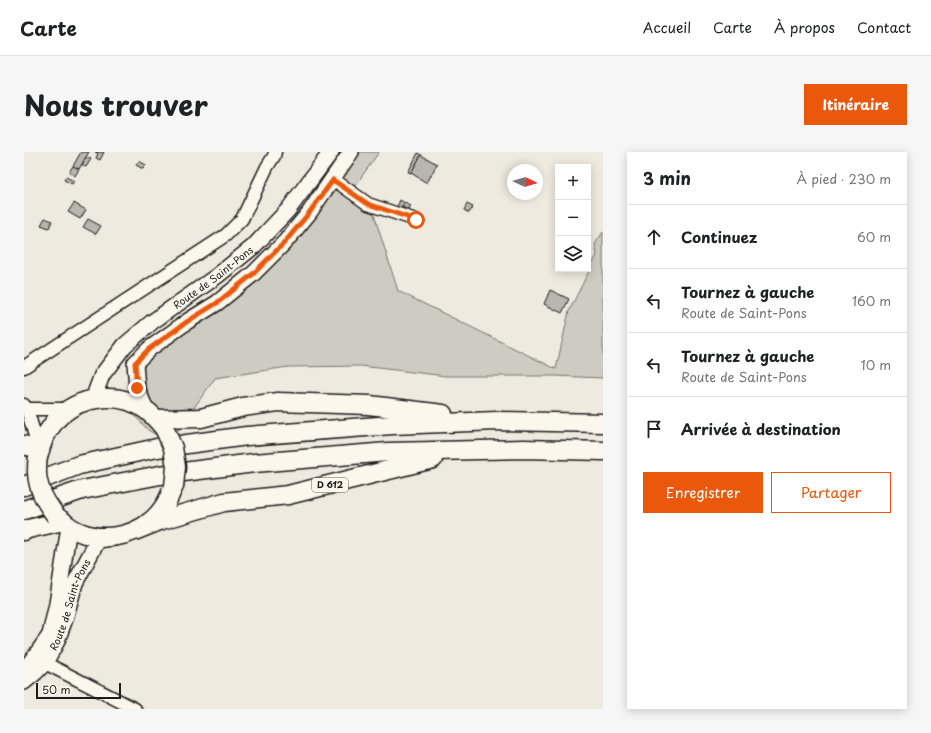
<!DOCTYPE html>
<html lang="fr">
<head>
<meta charset="utf-8">
<style>
  body { margin:0; font-family:"Playpen Sans",sans-serif; background:#f6f6f6; color:#202124 }
  .controls { position:absolute; right:12px; top:12px; display:grid; overflow:hidden; border-radius:0px; box-shadow:0 2px 10px #0003 }
  .controls button { width:36px; height:36px; display:grid; place-items:center; padding:0; border:0; border-bottom:1px solid #e0e0e0; background:#fff; color:#202124; font:20px sans-serif }
  .compass { position:absolute; left:483px; top:12px; width:36px; height:36px; border-radius:50%; background:#fff; box-shadow:0 2px 10px #0003; rotate:94deg }
  .scale { position:absolute; left:12px; bottom:10px; width:85px; box-sizing:border-box; padding-left:4px; border:2px solid #1c1c1c; border-top:0; font-size:11px; line-height:14px; white-space:nowrap; color:#1c1c1c; -webkit-text-stroke:3px #fbf7ec; paint-order:stroke }
  .stop { position:absolute; width:12px; height:12px; margin:-9px; border:3px solid #ea580c; border-radius:50%; background:#fff }
  .stop.end { background:#ea580c; border-color:#fff; box-shadow:0 1px 4px #0008 }
  .list { margin:0; padding:0; list-style:none }
  h2 { display:flex; justify-content:space-between; align-items:center; height:52px; margin:0; padding:0 16px; font-size:17px }
  h2 small { font-size:13px; font-weight:400; color:#757577 }
  .list li { display:grid; grid-template-columns:26px 1fr auto; gap:12px; align-items:center; box-sizing:border-box; height:64px; padding:0 16px; border-top:1px solid #e0e0e0 }
  .list b { display:block; font-size:15px; white-space:nowrap }
  .list p { margin:0; font-size:13px; white-space:nowrap; color:#757577 }
  .list em { font-size:13px; font-style:normal; color:#757577 }
  .actions { display:flex; gap:8px; padding:12px 16px }
  .actions a { flex:1; padding:9px 0; border:1px solid #ea580c; border-radius:0px; text-align:center; font-size:14px; color:#ea580c }
  .actions .main { background:#ea580c; color:#fff }
  .icon { flex:none; width:22px; height:22px; fill:none; stroke:currentColor; stroke-width:2; stroke-linecap:round; stroke-linejoin:round }
  .map { position:relative; flex:none; width:579px; height:557px; overflow:hidden; border-radius:0px }
  header { display:flex; align-items:center; gap:24px; box-sizing:border-box; height:56px; padding:0 20px; background:#fff; border-bottom:1px solid #e0e0e0 }
  header strong { font-size:19px }
  nav { display:flex; gap:22px; margin-inline-start:auto; font-size:14px }
  .intro { display:flex; align-items:center; justify-content:space-between; box-sizing:border-box; height:96px; padding:0 24px }
  h1 { margin:0; font-size:28px }
  .button { padding:10px 18px; border-radius:0px; background:#ea580c; color:#fff; font-size:14px; font-weight:700 }
  main { display:flex; gap:24px; padding:0 24px }
  aside { flex:1; background:#fff; border-radius:0px; box-shadow:0 2px 10px #0003 }
  .map>svg:first-child { display:block }
</style>
</head>
<body>
<header>
<strong>Carte</strong>
<nav><a>Accueil</a><a>Carte</a><a>À propos</a><a>Contact</a></nav>
</header>
<div class="intro"><h1>Nous trouver</h1><a class="button">Itinéraire</a></div>
<main>
<div class="map">
<svg width="579" height="557" viewBox="0 0 579 557">
  <rect width="100%" height="100%" fill="#eeeadf"/>
  <filter id="ink" filterUnits="userSpaceOnUse"><feTurbulence type="fractalNoise" baseFrequency=".025" numOctaves="2"/><feDisplacementMap in="SourceGraphic" scale="8" xChannelSelector="R" yChannelSelector="G"/><feConvolveMatrix kernelMatrix="1 2 1 2 8 2 1 2 1" color-interpolation-filters="sRGB"/></filter>
  <g filter="url(#ink)">
    <path fill="#ceccc2" stroke="#75746f" d="M331 0H355L326 41 347 53 374 139 532 217 545 159 573 103 571 92 579 80V226L531 224H422L337 214 264 215 191 226 148 287 132 283 124 278 108 261 104 249 106 232 117 212 199 150Z"/>
    <g fill="#b9b6af" stroke="#1c1c1c">
      <path d="M57 0H65L55 17 49 14Z"/>
      <path d="M71 0H80L76 8 72 6 74 1Z"/>
      <path d="M394 1 397 3 387 21 384 20Z"/>
      <path d="M397 3 413 12 403 31 387 21Z"/>
      <path d="M62 5 67 7 62 15 58 13Z"/>
      <path d="M115 9 122 13 119 17 112 13Z"/>
      <path d="M49 14 55 17 51 24 45 20Z"/>
      <path d="M42 25 50 29 48 32 40 28Z"/>
      <path d="M376 48 381 51 376 60 372 57Z"/>
      <path d="M50 51 62 58 56 67 44 60Z"/>
      <path d="M381 51 387 54 385 58 378 55Z"/>
      <path d="M443 52 449 55 445 61 440 58Z"/>
      <path d="M21 66 28 69 25 76 17 73Z"/>
      <path d="M64 67 77 74 72 82 59 75Z"/>
      <path d="M526 138 545 147 538 161 520 152Z"/>
    </g>
    <g fill="none" stroke-linecap="round" stroke-linejoin="round">
      <defs>
        <g id="minor">
          <path d="M309 27 344 52 392 68"/>
          <path d="M0 215 202 83 218 67 243 15 250 4 251 0"/>
          <path d="M0 253 3 257 11 284 19 288"/>
          <path d="M3 257H44"/>
          <path d="M17 504 21 511 111 557"/>
        </g>
        <g id="major">
          <path id="s1" d="M73 246 72 239 78 223 101 193 128 170 193 124 229 95 264 58 307 0"/>
          <path d="M122 258 113 236 111 211 125 197 164 169 193 151 229 122 261 90 285 61 327 0"/>
          <path d="M0 516 4 513 14 500 26 483 33 452 45 375"/>
          <path id="s2" d="M0 530 12 520 21 511 32 491 41 467 51 431 74 388 88 386"/>
        </g>
        <g id="highway">
          <path d="M133 267 177 266 219 255 254 250 345 253 419 262"/>
          <path d="M0 293 16 298"/>
          <path d="M14 305C17 292 21 282 29 272 31 269 34 266 37 263 60 243 97 240 122 258 129 263 134 269 139 275"/>
          <path d="M0 334 55 313 133 296 223 284 368 273 473 269 579 271"/>
          <path d="M0 358 58 338 136 323 230 311 364 300 500 297 579 299"/>
          <path d="M32 364C41 372 50 379 61 382 87 390 117 382 135 361 137 358 140 355 142 351 145 346 147 340 150 334"/>
          <path d="M113 378 138 368 200 350 264 343 409 307"/>
          <path d="M0 379 4 377 39 369"/>
        </g>
      </defs>
      <use href="#minor" stroke="#1c1c1c" stroke-width="15"/>
      <use href="#major" stroke="#1c1c1c" stroke-width="18"/>
      <use href="#highway" stroke="#1c1c1c" stroke-width="21"/>
      <use href="#minor" stroke="#fbf7ec" stroke-width="12"/>
      <use href="#major" stroke="#fbf7ec" stroke-width="15"/>
      <use href="#highway" stroke="#fbf7ec" stroke-width="18"/>
      <defs>
        <g id="highway-bridge">
          <path d="M141 278 149 296 152 315 150 334"/>
          <path d="M14 305C13 310 13 316 13 321 14 338 22 351 32 364"/>
        </g>
      </defs>
      <use href="#highway-bridge" stroke="#1c1c1c" stroke-width="21" stroke-linecap="butt"/>
      <use href="#highway-bridge" stroke="#fbf7ec" stroke-width="18"/>
    </g>
  </g>
  <g fill="none" stroke-linecap="round" stroke-linejoin="round" filter="url(#ink)">
    <path stroke="#ea580c" stroke-width="5" d="M113 236 111 211 125 197 164 169 193 151 229 122 261 90 285 61 309 28 344 52 392 68"/>
  </g>
  <g text-anchor="middle" stroke-width="3" stroke-linejoin="round" paint-order="stroke">
    <rect fill="#fbf7ec" stroke="#5f5e5a" stroke-width="1" x="288" y="326" width="36" height="14" rx="3"/>
    <g font-size="9" font-weight="bold" fill="#1c1c1c">
      <text x="306" y="336">D 612</text>
    </g>
    <g font-size="10" fill="#1c1c1c" stroke="#fbf7ec">
      <text dy="4" stroke="none"><textPath href="#s1" startOffset="173">Route de Saint-Pons</textPath></text>
      <text dy="4" stroke="none"><textPath href="#s2" startOffset="92">Route de Saint-Pons</textPath></text>
    </g>
  </g>
</svg>
<div class="controls">
<button>+</button>
<button>−</button>
<button><svg class="icon" aria-label="layers" viewBox="0 0 24 24"><path d="M12 4l9 5-9 5-9-5zM3 14l9 5 9-5"/></svg></button>
</div>
<svg class="compass" viewBox="-18 -18 36 36"><path d="M0-13l5 13h-10z" fill="#e53935"/><path d="M0 13l5-13h-10z" fill="#757577"/></svg>
<div class="scale">50 m</div>
<div class="stop" style="left:392px;top:68px"></div>
<div class="stop end" style="left:113px;top:236px"></div>
</div>
<aside>
<h2>3 min<small>À pied · 230 m</small></h2>
<ul class="list">
<li><svg class="icon" aria-label="ahead" viewBox="0 0 24 24"><path d="M12 20V5M6 11l6-6 6 6"/></svg><div><b>Continuez</b></div><em>60 m</em></li>
<li><svg class="icon" aria-label="left" viewBox="0 0 24 24"><path d="M17 20v-9H6M10 6l-5 5 5 5"/></svg><div><b>Tournez à gauche</b><p>Route de Saint-Pons</p></div><em>160 m</em></li>
<li><svg class="icon" aria-label="left" viewBox="0 0 24 24"><path d="M17 20v-9H6M10 6l-5 5 5 5"/></svg><div><b>Tournez à gauche</b><p>Route de Saint-Pons</p></div><em>10 m</em></li>
<li><svg class="icon" aria-label="arrive" viewBox="0 0 24 24"><path d="M6 21V4h12l-3 4 3 4H6"/></svg><div><b>Arrivée à destination</b></div></li>
</ul>
<div class="actions"><a class="main">Enregistrer</a><a>Partager</a></div>
</aside>
</main>
</body>
</html>
